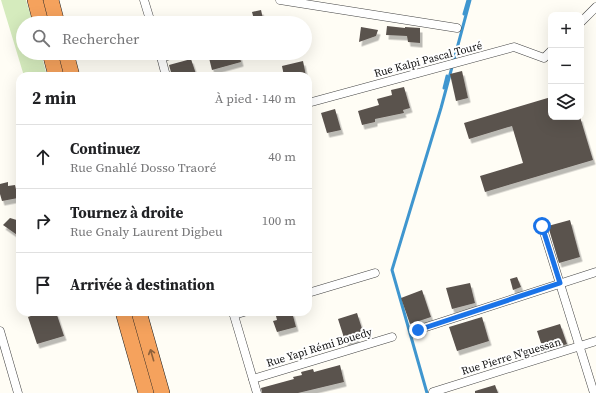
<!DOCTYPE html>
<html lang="fr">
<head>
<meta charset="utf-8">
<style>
  body { margin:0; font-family:"Source Serif 4",serif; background:#f6f6f6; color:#202124 }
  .controls { position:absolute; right:12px; top:12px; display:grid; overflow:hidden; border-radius:8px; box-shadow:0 4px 16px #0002 }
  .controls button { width:36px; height:36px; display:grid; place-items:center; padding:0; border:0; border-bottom:1px solid #e0e0e0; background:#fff; color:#202124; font:20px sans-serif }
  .stop { position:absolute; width:12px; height:12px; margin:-9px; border:3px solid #1a73e8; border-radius:50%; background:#fff }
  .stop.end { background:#1a73e8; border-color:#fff; box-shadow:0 1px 4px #0008 }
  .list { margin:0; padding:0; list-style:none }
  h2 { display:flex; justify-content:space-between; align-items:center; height:52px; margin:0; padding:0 16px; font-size:17px }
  h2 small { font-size:13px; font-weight:400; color:#757577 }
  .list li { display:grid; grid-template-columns:26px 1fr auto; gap:12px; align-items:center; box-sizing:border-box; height:64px; padding:0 16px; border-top:1px solid #e0e0e0 }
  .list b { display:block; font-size:15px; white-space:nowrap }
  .list p { margin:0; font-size:13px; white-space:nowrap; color:#757577 }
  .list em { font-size:13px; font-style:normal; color:#757577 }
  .icon { flex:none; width:22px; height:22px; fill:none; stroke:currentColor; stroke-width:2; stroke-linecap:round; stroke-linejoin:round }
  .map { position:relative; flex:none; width:596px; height:393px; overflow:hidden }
  .search { position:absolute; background:#fff; box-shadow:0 4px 16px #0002; left:16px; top:16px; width:296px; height:44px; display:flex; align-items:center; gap:10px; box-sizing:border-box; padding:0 14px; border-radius:22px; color:#757577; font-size:15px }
  .panel { position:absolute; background:#fff; box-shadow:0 4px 16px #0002; left:16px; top:72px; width:296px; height:244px; border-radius:12px }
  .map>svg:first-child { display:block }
</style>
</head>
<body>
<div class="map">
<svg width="596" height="393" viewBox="0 0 596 393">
  <defs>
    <filter id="shadow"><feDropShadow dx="2.5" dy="4.5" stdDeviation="0" flood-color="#0004"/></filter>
  </defs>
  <rect width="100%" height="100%" fill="#fffdf5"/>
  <path fill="#d5ebbd" d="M1 0H26L33 23H23V53H41L47 76H24Z"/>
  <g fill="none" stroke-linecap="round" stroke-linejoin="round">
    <g stroke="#3f96cf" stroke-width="3">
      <path d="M464 14 468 0"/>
      <path d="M444 88 447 76"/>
      <path d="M427 393 392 270 441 108 470 0"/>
    </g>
  </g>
  <g fill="#5a524d" filter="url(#shadow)">
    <path d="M261 10 264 23H255L252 12Z"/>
    <path d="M387 26 405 28V27L420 28V43L408 42 407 36 386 35Z"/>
    <path d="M361 27 378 30 376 36 359 42Z"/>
    <path d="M213 53H239L241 62 212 70 208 54Z"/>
    <path d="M191 59 196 74 189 76H172L169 65Z"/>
    <path d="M303 61 306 76H284L282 66Z"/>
    <path d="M462 71 468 98 456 101 450 74Z"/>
    <path d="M404 87 410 108 403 110 404 113 375 119V122L362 125 358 111 379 105 377 99 392 95 391 90Z"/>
    <path d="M551 97V117H580L593 160 485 192 480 176 523 163 512 126 469 139 464 123Z"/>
    <path d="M335 109 341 130 327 133 321 113Z"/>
    <path d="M8 182V186L15 185 18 198 2 201 0 194V184Z"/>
    <path d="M10 218 20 221V237L3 225Z"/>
    <path d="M570 220 580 257 559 263 548 226Z"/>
    <path d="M517 277 521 287 513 290 510 279Z"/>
    <path d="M470 283 475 303 452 309 446 288Z"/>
    <path d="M422 290 431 317 410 324 401 298Z"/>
    <path d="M42 312H56L64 336 37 344 28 317Z"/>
    <path d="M275 312H292L296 327 277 332 273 321 277 320Z"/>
    <path d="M357 313 363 332 356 334 357 340 346 344 338 319Z"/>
    <path d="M482 317 489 341 457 351 449 327Z"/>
    <path d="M560 324 567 344 544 352 537 331Z"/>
    <path d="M340 365 344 382 298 393H262L261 388 294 379 293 377 302 375 301 372 313 369 314 372Z"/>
    <path d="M495 385 498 393H475V391Z"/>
  </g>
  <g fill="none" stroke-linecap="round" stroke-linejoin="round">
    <defs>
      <g id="street">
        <path d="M144 0 151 23"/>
        <path d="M280 0 457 28"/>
        <path d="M581 22 596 7"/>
        <path d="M160 53 166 76"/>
        <path d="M161 58 177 53"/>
        <path d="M308 103 514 47 544 58 551 51"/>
        <path d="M542 226 594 393"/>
        <path d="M308 293 375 273"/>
        <path d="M233 312 257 393"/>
        <path d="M234 315 244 312"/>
        <path d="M417 330 596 272"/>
        <path d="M0 331 18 393"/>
        <path d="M253 379 392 337"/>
        <path d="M433 392 596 341"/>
      </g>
      <g id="highway">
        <path d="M35 0 41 23"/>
        <path d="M51 0 57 23"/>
        <path d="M50 53 56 76"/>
        <path d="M66 53 72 76"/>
        <path d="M123 312 146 393"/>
        <path d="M139 312 162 393"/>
      </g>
    </defs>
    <use href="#street" stroke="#444" stroke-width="9"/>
    <use href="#highway" stroke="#222" stroke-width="16"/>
    <use href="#street" stroke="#fff" stroke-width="8"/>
    <use href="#highway" stroke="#f5a25d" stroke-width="15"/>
  </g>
  <defs><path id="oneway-shaft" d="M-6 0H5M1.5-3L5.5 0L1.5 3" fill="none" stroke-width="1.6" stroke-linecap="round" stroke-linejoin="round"/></defs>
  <use stroke="#8e613b" href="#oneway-shaft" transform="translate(152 355) rotate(-106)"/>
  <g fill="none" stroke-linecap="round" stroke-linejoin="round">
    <path stroke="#1a73e8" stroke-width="5" d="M418 330 560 283 542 226"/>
  </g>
  <g text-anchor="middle" stroke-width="4" stroke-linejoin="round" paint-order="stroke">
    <g font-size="11" fill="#111" stroke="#fff">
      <text transform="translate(428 59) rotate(-15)" y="4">Rue Kalpi Pascal Touré</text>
      <text transform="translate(319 347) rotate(-17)" y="4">Rue Yapi Rémi Bouedy</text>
      <text transform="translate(511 356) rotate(-17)" y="4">Rue Pierre N'guessan</text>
    </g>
  </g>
</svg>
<div class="controls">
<button>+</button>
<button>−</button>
<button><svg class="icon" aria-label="layers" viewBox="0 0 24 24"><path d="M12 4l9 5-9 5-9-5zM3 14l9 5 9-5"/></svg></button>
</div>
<div class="stop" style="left:542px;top:226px"></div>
<div class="stop end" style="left:418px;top:330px"></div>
<div class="search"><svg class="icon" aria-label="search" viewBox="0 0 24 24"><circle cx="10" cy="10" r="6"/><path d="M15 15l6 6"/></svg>Rechercher</div>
<section class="panel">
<h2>2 min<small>À pied · 140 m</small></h2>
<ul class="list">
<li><svg class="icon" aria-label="ahead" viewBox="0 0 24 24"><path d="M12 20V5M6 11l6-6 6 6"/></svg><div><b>Continuez</b><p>Rue Gnahlé Dosso Traoré</p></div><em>40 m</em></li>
<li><svg class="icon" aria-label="right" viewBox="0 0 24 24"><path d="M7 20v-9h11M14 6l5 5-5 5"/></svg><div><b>Tournez à droite</b><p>Rue Gnaly Laurent Digbeu</p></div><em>100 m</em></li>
<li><svg class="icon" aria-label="arrive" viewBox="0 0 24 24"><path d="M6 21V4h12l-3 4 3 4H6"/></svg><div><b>Arrivée à destination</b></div></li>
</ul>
</section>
</div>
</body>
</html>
